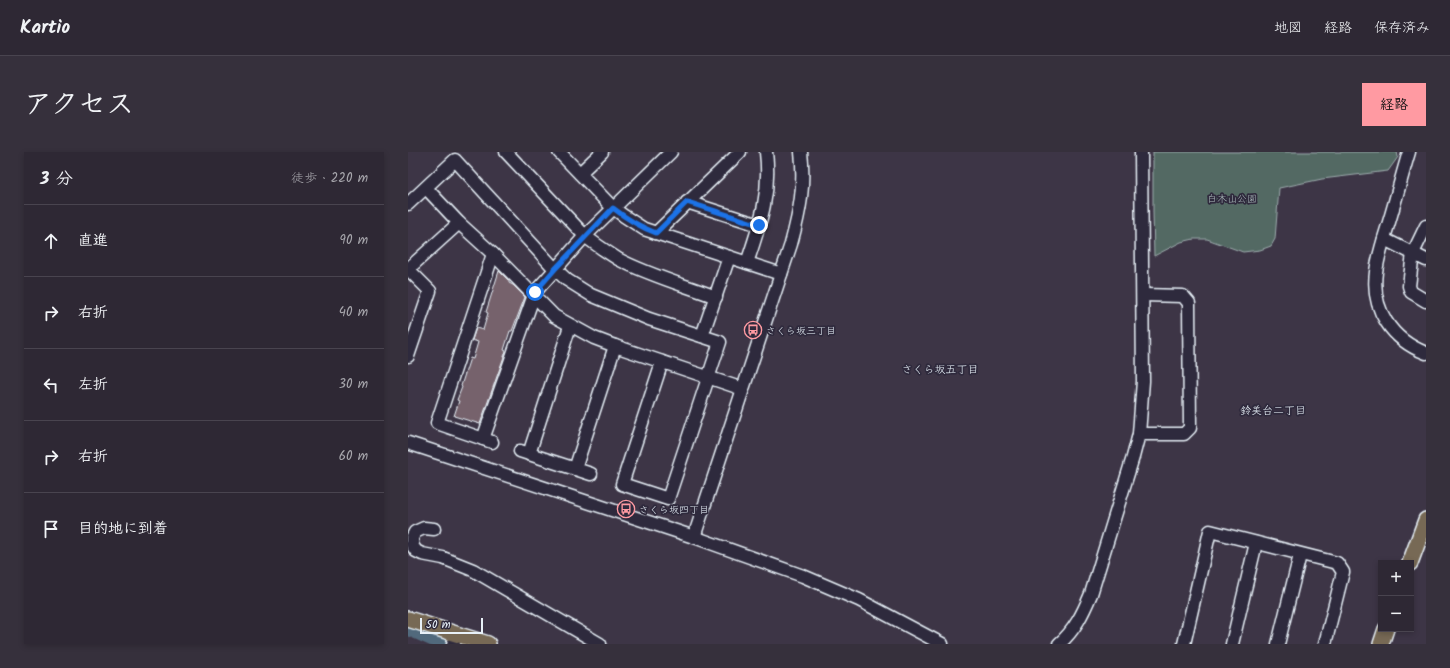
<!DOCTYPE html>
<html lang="ja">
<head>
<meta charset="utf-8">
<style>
  body { margin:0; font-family:Kalam,"Klee One",sans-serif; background:#36303c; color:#f1f3f6 }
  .controls { position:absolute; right:12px; bottom:12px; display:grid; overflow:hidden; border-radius:0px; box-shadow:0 2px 6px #0003 }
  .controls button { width:36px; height:36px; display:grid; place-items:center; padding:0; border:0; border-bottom:1px solid #49444f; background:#2e2834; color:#f1f3f6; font:20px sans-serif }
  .scale { position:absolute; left:12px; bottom:10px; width:63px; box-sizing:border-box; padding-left:4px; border:2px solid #e8f1f8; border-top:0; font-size:11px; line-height:14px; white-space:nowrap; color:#e8f1f8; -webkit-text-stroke:3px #2f2a3d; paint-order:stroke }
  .stop { position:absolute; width:12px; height:12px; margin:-9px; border:3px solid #1a73e8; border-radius:50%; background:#fff }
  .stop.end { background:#1a73e8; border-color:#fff; box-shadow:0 1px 4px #0008 }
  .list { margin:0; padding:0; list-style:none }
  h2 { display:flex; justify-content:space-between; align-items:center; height:52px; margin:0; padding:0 16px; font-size:17px }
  h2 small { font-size:13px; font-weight:400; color:#a7a6ac }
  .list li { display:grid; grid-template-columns:26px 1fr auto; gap:12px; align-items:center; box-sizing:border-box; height:72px; padding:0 16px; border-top:1px solid #49444f }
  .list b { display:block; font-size:15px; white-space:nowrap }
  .list em { font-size:13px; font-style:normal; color:#a7a6ac }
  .icon { flex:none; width:22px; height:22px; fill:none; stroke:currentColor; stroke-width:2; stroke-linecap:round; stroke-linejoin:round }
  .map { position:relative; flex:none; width:1018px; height:492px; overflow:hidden; border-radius:0px }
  header { display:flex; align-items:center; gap:24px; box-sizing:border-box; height:56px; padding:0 20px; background:#2e2834; border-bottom:1px solid #49444f }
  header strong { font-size:19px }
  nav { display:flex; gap:22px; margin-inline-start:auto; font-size:14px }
  .intro { display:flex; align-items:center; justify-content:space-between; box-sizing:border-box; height:96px; padding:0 24px }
  h1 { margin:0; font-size:28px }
  .button { padding:10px 18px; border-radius:0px; background:#ff9aa2; color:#111; font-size:14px; font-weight:700 }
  main { display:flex; gap:24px; padding:0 24px }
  aside { flex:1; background:#2e2834; border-radius:0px; box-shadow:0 2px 6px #0003 }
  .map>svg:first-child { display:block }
</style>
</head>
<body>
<header>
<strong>Kartio</strong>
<nav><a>地図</a><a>経路</a><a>保存済み</a></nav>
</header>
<div class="intro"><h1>アクセス</h1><a class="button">経路</a></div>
<main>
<aside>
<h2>3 分<small>徒歩 · 220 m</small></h2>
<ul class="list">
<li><svg class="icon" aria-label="ahead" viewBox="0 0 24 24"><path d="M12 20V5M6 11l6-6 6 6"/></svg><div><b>直進</b></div><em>90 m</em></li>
<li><svg class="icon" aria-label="right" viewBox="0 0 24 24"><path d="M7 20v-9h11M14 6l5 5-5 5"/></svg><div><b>右折</b></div><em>40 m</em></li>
<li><svg class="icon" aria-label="left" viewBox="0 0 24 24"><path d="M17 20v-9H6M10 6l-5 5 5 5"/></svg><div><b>左折</b></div><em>30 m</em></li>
<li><svg class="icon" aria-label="right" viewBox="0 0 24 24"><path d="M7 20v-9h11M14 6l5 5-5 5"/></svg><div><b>右折</b></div><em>60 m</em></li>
<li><svg class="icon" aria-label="arrive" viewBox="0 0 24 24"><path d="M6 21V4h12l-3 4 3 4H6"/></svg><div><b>目的地に到着</b></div></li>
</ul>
</aside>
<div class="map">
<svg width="1018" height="492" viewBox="0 0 1018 492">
  <rect width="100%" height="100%" fill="#3d3546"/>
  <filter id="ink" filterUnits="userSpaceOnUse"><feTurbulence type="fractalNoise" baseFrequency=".025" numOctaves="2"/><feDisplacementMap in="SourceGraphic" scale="8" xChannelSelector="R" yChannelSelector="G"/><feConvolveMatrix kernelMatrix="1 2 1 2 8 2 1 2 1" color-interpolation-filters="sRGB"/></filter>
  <g filter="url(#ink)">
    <path fill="#536963" stroke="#9eadae" d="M745 0H989L990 5 980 19 914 27 871 36 867 87 863 94 852 98 835 100 799 87H786L773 90 746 104 745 59Z"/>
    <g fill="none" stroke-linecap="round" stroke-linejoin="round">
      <path stroke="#51697b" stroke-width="15" d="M0 476 36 492"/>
    </g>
    <path fill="#76626c" stroke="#e8f1f8" d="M91 119 101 129V131L105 133 117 145 104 179H102L96 198 98 199 72 272 46 264 51 249 49 248 54 235 53 234 62 206 65 207 70 190 64 188 68 176 75 178 80 161 78 160Z"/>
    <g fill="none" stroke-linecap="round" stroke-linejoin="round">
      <defs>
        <g id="minor">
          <path d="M98 0 177 84C188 93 199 100 210 107 240 123 276 133 308 145"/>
          <path d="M151 0 205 56 216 64 236 77 373 122"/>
          <path d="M1001 0C994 23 988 47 981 70 976 86 970 104 968 120 963 158 984 188 1018 201"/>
          <path d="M172 21 194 0"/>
          <path d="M18 36 51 71 85 102 146 164 186 186 207 194 335 237"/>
          <path d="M279 50 351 73"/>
          <path d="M0 52 47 8 147 117 159 128 183 143 241 167 312 190 260 347 214 332 254 210"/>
          <path d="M1018 74 1005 101 1001 134 1003 140 1018 149"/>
          <path d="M248 81 332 0"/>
          <path d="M976 87 1018 108"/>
          <path d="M339 111C352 72 363 42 358 0"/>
          <path d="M0 117 51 71"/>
          <path d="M294 184 321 105"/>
          <path d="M0 204 22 139 0 117"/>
          <path d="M731 282H776L782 276 781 151 775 144 735 143"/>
          <path d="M75 287 127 140 177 84 263 0"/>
          <path d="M84 290 29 271 85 102"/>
          <path d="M0 291 286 385 395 424 451 448 534 492"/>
          <path d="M112 299 183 322"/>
          <path d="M121 302 162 174"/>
          <path d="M167 317 207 194"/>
          <path d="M26 377 16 376 7 380 4 386V393L8 399 14 402 35 406 65 418 192 492"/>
          <path d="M286 385 383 92C392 59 397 34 393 0"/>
          <path d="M45 492 50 483"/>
          <path d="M651 492C667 478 675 461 683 442L725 305 731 282 735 229 733 0"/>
          <path d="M776 492 802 379 929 411 935 420 917 492"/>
          <path d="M824 492 848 391"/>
          <path d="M870 492 892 403"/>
        </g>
        <g id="major">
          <path d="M1002 411 1018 368"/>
          <path d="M0 467 80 492"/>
          <path d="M973 492 978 477"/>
        </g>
      </defs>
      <use href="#minor" stroke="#e8f1f8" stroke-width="15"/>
      <use href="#major" stroke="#e8f1f8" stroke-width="18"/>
      <use href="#minor" stroke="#2f2a3d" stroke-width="12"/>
      <use href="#major" stroke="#776954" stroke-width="15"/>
    </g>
  </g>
  <g fill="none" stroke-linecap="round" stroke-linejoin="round" filter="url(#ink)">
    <path stroke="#1a73e8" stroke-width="5" d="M127 140 147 117 205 56C219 67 232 75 248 81L279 50 351 73"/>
  </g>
  <defs>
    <symbol id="bus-ring" viewBox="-11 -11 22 22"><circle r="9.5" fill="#2f2a3d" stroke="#ff9aa2" stroke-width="1.5"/><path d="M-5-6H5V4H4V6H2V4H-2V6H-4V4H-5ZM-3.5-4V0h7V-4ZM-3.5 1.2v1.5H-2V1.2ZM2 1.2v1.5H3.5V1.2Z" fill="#ff9aa2"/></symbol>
  </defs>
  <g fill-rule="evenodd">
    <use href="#bus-ring" x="335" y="168" width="20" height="20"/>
    <use href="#bus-ring" x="208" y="347" width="20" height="20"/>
  </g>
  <g text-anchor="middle" stroke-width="3.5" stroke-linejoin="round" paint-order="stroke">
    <g font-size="10" fill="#acbbbc" stroke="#2f2a3d">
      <text x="824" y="50">白木山公園</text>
    </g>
    <g font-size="10" fill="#e8f1f8" stroke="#2f2a3d" text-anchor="start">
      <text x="358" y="182">さくら坂三丁目</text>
      <text x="231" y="361">さくら坂四丁目</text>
    </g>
    <g font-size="11" fill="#e8f1f8" stroke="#2f2a3d">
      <text x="532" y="221">さくら坂五丁目</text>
      <text x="865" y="262">鈴美台二丁目</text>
    </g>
  </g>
</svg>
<div class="controls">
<button>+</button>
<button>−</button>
</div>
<div class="scale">50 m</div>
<div class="stop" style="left:127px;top:140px"></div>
<div class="stop end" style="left:351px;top:73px"></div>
</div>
</main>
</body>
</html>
